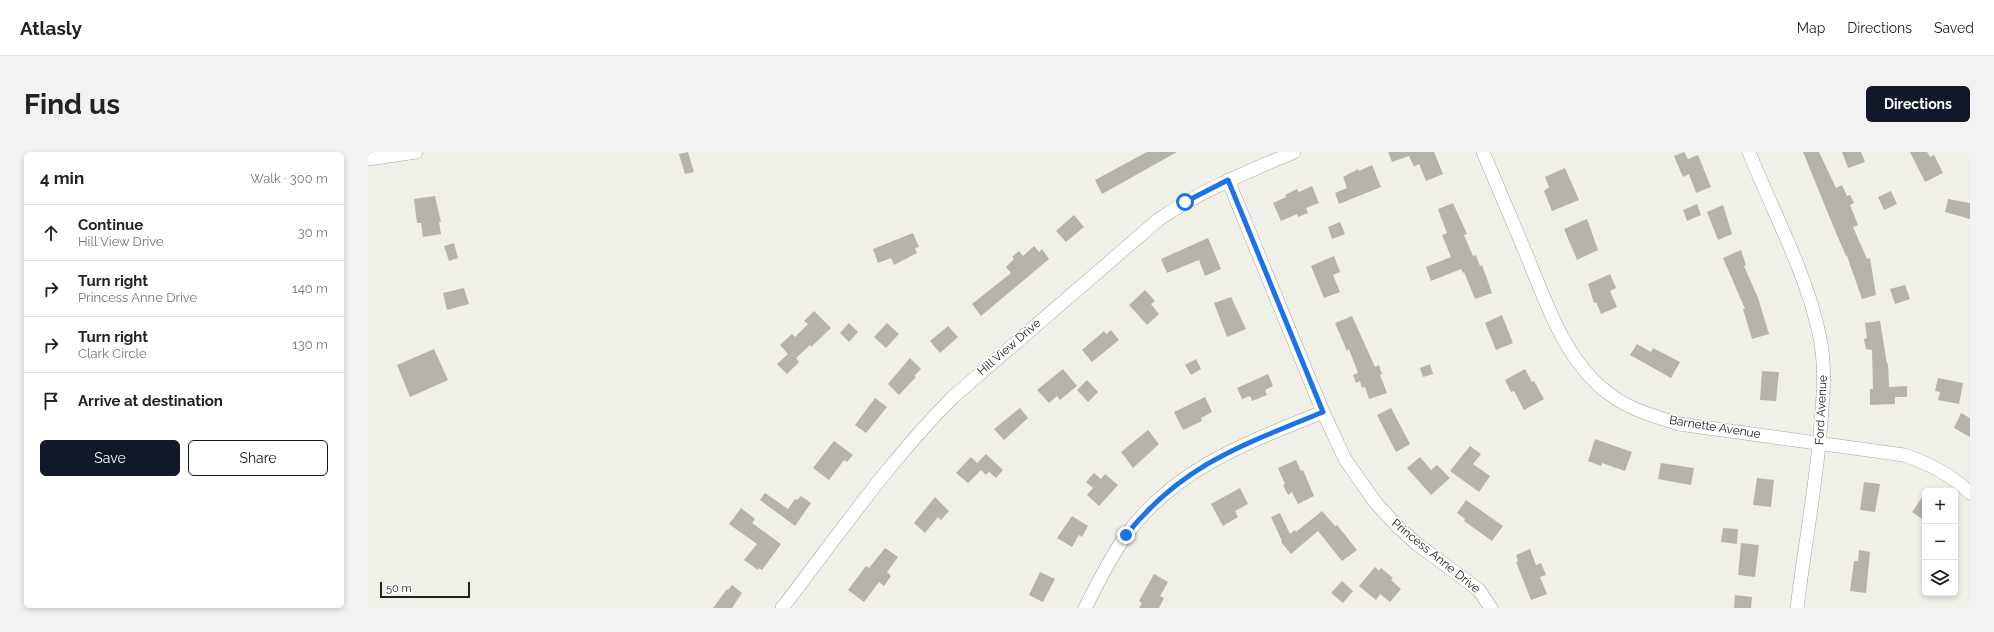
<!DOCTYPE html>
<html lang="en">
<head>
<meta charset="utf-8">
<style>
  body { margin:0; font-family:Raleway,sans-serif; background:#f2f2f2; color:#222 }
  .controls { position:absolute; right:12px; bottom:12px; display:grid; overflow:hidden; border-radius:6px; box-shadow:0 2px 6px #0003 }
  .controls button { width:36px; height:36px; display:grid; place-items:center; padding:0; border:0; border-bottom:1px solid #e0e0e0; background:#fff; color:#222; font:20px sans-serif }
  .scale { position:absolute; left:12px; bottom:10px; width:90px; box-sizing:border-box; padding-left:4px; border:2px solid #212121; border-top:0; font-size:11px; line-height:14px; white-space:nowrap; color:#212121; -webkit-text-stroke:3px #fff; paint-order:stroke }
  .stop { position:absolute; width:12px; height:12px; margin:-9px; border:3px solid #1a73e8; border-radius:50%; background:#fff }
  .stop.end { background:#1a73e8; border-color:#fff; box-shadow:0 1px 4px #0008 }
  .list { margin:0; padding:0; list-style:none }
  h2 { display:flex; justify-content:space-between; align-items:center; height:52px; margin:0; padding:0 16px; font-size:17px }
  h2 small { font-size:13px; font-weight:400; color:#767676 }
  .list li { display:grid; grid-template-columns:26px 1fr auto; gap:12px; align-items:center; box-sizing:border-box; height:56px; padding:0 16px; border-top:1px solid #e0e0e0 }
  .list b { display:block; font-size:15px; white-space:nowrap }
  .list p { margin:0; font-size:13px; white-space:nowrap; color:#767676 }
  .list em { font-size:13px; font-style:normal; color:#767676 }
  .actions { display:flex; gap:8px; padding:12px 16px }
  .actions a { flex:1; padding:9px 0; border:1px solid #111827; border-radius:6px; text-align:center; font-size:14px; color:#111827 }
  .actions .main { background:#111827; color:#fff }
  .icon { flex:none; width:22px; height:22px; fill:none; stroke:currentColor; stroke-width:2; stroke-linecap:round; stroke-linejoin:round }
  .map { position:relative; flex:none; width:1602px; height:456px; overflow:hidden; border-radius:6px }
  header { display:flex; align-items:center; gap:24px; box-sizing:border-box; height:56px; padding:0 20px; background:#fff; border-bottom:1px solid #e0e0e0 }
  header strong { font-size:19px }
  nav { display:flex; gap:22px; margin-inline-start:auto; font-size:14px }
  .intro { display:flex; align-items:center; justify-content:space-between; box-sizing:border-box; height:96px; padding:0 24px }
  h1 { margin:0; font-size:28px }
  .button { padding:10px 18px; border-radius:6px; background:#111827; color:#fff; font-size:14px; font-weight:700 }
  main { display:flex; gap:24px; padding:0 24px }
  aside { flex:1; background:#fff; border-radius:6px; box-shadow:0 2px 6px #0003 }
  .map>svg:first-child { display:block }
</style>
</head>
<body>
<header>
<strong>Atlasly</strong>
<nav><a>Map</a><a>Directions</a><a>Saved</a></nav>
</header>
<div class="intro"><h1>Find us</h1><a class="button">Directions</a></div>
<main>
<aside>
<h2>4 min<small>Walk · 300 m</small></h2>
<ul class="list">
<li><svg class="icon" aria-label="ahead" viewBox="0 0 24 24"><path d="M12 20V5M6 11l6-6 6 6"/></svg><div><b>Continue</b><p>Hill View Drive</p></div><em>30 m</em></li>
<li><svg class="icon" aria-label="right" viewBox="0 0 24 24"><path d="M7 20v-9h11M14 6l5 5-5 5"/></svg><div><b>Turn right</b><p>Princess Anne Drive</p></div><em>140 m</em></li>
<li><svg class="icon" aria-label="right" viewBox="0 0 24 24"><path d="M7 20v-9h11M14 6l5 5-5 5"/></svg><div><b>Turn right</b><p>Clark Circle</p></div><em>130 m</em></li>
<li><svg class="icon" aria-label="arrive" viewBox="0 0 24 24"><path d="M6 21V4h12l-3 4 3 4H6"/></svg><div><b>Arrive at destination</b></div></li>
</ul>
<div class="actions"><a class="main">Save</a><a>Share</a></div>
</aside>
<div class="map">
<svg width="1602" height="456" viewBox="0 0 1602 456">
  <rect width="100%" height="100%" fill="#f0f0e8"/>
  <g fill="#b6b3aa">
    <path d="M320 0 326 20 317 22 311 2Z"/>
    <path d="M779 0H809L734 42 727 28Z"/>
    <path d="M1020 0H1066L1075 22 1058 29 1051 12 1046 15 1041 4 1024 10Z"/>
    <path d="M1316 0 1320 7 1330 3 1343 35 1328 41 1321 22 1315 25 1306 4Z"/>
    <path d="M1435 0H1451L1468 36 1474 33 1479 44 1482 43 1486 51 1482 53 1490 73 1485 75 1499 107 1502 106 1508 143 1494 147 1479 104H1478L1466 76Z"/>
    <path d="M1474 0H1493L1497 10 1480 16Z"/>
    <path d="M1542 0H1559L1562 5 1566 3 1575 21 1557 30Z"/>
    <path d="M1004 13 1013 35 971 52 967 41 979 36 975 25 990 17 991 19Z"/>
    <path d="M1197 16 1211 48 1184 59 1176 39 1181 35 1177 25Z"/>
    <path d="M944 34 951 51 938 56 940 61 930 65 929 62 913 69 905 51 918 45 917 43 929 37 931 40Z"/>
    <path d="M1523 39 1529 52 1516 58 1510 45Z"/>
    <path d="M67 44 73 70H71L73 82 55 85 53 71H49L46 47Z"/>
    <path d="M1580 47 1602 51V67L1577 60Z"/>
    <path d="M1085 51 1099 82 1096 83 1105 104 1108 103 1112 114 1114 113 1124 141 1107 147 1096 120 1095 121 1093 117 1063 129 1058 115 1083 105 1074 83 1079 81 1070 57Z"/>
    <path d="M1329 52 1333 63 1319 69 1315 58Z"/>
    <path d="M1355 53 1364 82 1350 88 1339 60Z"/>
    <path d="M706 63 716 75 698 90 688 79Z"/>
    <path d="M1219 67 1230 98 1209 108 1196 77Z"/>
    <path d="M972 70 977 82 964 87 960 75Z"/>
    <path d="M545 81 551 95 547 96 549 101 526 113 523 106 510 111 505 97Z"/>
    <path d="M840 86 853 117 837 124 831 108 799 121 793 107Z"/>
    <path d="M86 91 90 106 81 109 76 94Z"/>
    <path d="M666 94 671 100 674 97 681 107 613 164 604 152 643 121 638 115 646 107 644 105 651 99 655 104Z"/>
    <path d="M1373 98 1378 113 1376 114 1390 146 1401 182 1384 187 1375 157H1377L1355 106Z"/>
    <path d="M966 104 972 120 965 123 972 140 956 146 943 114Z"/>
    <path d="M1242 122 1248 136 1242 139 1249 155 1233 162 1228 150 1226 151 1220 132Z"/>
    <path d="M1537 133 1542 147 1527 152 1522 137Z"/>
    <path d="M96 136 101 152 79 158 75 141Z"/>
    <path d="M777 138 787 149 783 152 791 162 779 173 761 153Z"/>
    <path d="M863 145 878 177 859 185 846 151Z"/>
    <path d="M446 159 463 176 443 195 442 193 428 206 431 210 419 222 409 212 420 202 412 193 424 182 427 185 440 172 436 169Z"/>
    <path d="M1134 163 1145 191 1128 198 1117 171Z"/>
    <path d="M984 164 1007 215 1011 213 1014 222 1012 223 1019 241 1001 247 997 235 994 236 992 229 988 231 985 223 990 221 981 197 979 199 967 171Z"/>
    <path d="M1512 169 1519 212 1520 211 1521 235 1539 234V245H1527V252L1502 253V237H1505L1504 198 1498 197 1496 187 1499 186 1497 171Z"/>
    <path d="M481 171 490 180 481 190 472 181Z"/>
    <path d="M519 171 531 182 518 196 506 185Z"/>
    <path d="M580 174 590 185 572 201 562 189Z"/>
    <path d="M743 178 751 188 724 210 714 198 736 179 738 182Z"/>
    <path d="M1269 192 1283 200 1285 196 1312 210 1303 226 1262 203Z"/>
    <path d="M66 197 80 228 42 245 29 213Z"/>
    <path d="M542 206 553 217 546 224 548 225 531 243 520 232Z"/>
    <path d="M828 207 833 217 823 223 817 213Z"/>
    <path d="M1062 212 1065 222 1055 225 1052 216Z"/>
    <path d="M695 217 709 234 692 248 689 244 681 251 669 238Z"/>
    <path d="M1157 217 1164 230 1166 229 1176 247 1156 258 1146 239 1143 240 1137 228Z"/>
    <path d="M1394 219 1411 220 1408 249 1392 248Z"/>
    <path d="M900 222 905 234 897 238 899 243 884 249 882 244 874 247 869 236Z"/>
    <path d="M1570 226 1595 231 1591 252 1570 248 1572 240 1567 239Z"/>
    <path d="M719 228 730 240 720 250 709 238Z"/>
    <path d="M837 245 844 260 833 266 834 269 815 278 806 260Z"/>
    <path d="M507 246 519 255 498 281 487 273Z"/>
    <path d="M652 256 660 266 636 288 626 277Z"/>
    <path d="M1023 256 1042 292 1028 300 1009 263Z"/>
    <path d="M1593 261 1602 266V285L1586 276Z"/>
    <path d="M780 278 791 292 765 316 753 300Z"/>
    <path d="M1227 287 1264 300 1257 319 1234 311 1233 314 1220 309Z"/>
    <path d="M466 289 485 303 479 310 476 308 461 328 445 316Z"/>
    <path d="M1102 294 1113 302 1105 312 1122 324 1111 340 1082 319Z"/>
    <path d="M618 302 635 318 628 326 621 320 618 323 613 318 600 331 588 321 603 305 609 311Z"/>
    <path d="M1052 305 1063 318 1069 313 1082 326 1063 343 1039 316Z"/>
    <path d="M928 308 933 319 935 318 946 344 930 352 924 340 920 343 915 333 917 332 910 316Z"/>
    <path d="M1293 311 1326 316 1323 333 1290 327Z"/>
    <path d="M726 321 733 327 737 322 750 333 731 354 719 343 725 336 718 330Z"/>
    <path d="M1389 326 1406 328 1403 355 1385 353Z"/>
    <path d="M1496 330 1512 332 1507 360 1492 358Z"/>
    <path d="M872 336 880 352 867 359 870 365 855 374 843 352Z"/>
    <path d="M397 341 420 357 427 347 429 348 433 344 443 351 427 374 392 348Z"/>
    <path d="M1557 341V369L1544 360Z"/>
    <path d="M567 345 581 359 573 368 570 365 557 381 546 371Z"/>
    <path d="M1098 348 1135 374 1124 389 1096 369 1097 367 1089 361Z"/>
    <path d="M373 356 387 367 384 371 413 392 394 418 391 416 390 418 376 408 389 392 361 372Z"/>
    <path d="M954 359 967 374 969 373 989 398 974 409 950 379 923 402 913 390 914 389 903 365 912 361 922 382 927 378 928 380Z"/>
    <path d="M704 364 720 374 714 385 711 383 704 395 689 386Z"/>
    <path d="M1355 376 1370 377 1369 392 1353 390Z"/>
    <path d="M1373 391 1391 393 1387 425 1370 423Z"/>
    <path d="M517 396 530 405 519 420 523 424 516 434 511 430 496 450 480 438 498 414 501 416Z"/>
    <path d="M1162 397 1168 413 1173 411 1178 423 1172 425 1179 442 1163 448 1148 410 1150 409 1148 403Z"/>
    <path d="M1491 398 1502 400 1498 441 1482 439 1486 409H1490Z"/>
    <path d="M1007 415 1011 419 1013 416 1025 426 1023 428 1033 437 1022 450 1012 442 1008 448 991 434Z"/>
    <path d="M672 420 687 427 675 450 661 443Z"/>
    <path d="M786 422 800 430 792 444 796 446 791 456H771L774 451 771 449Z"/>
    <path d="M974 429 985 439 975 451 963 441Z"/>
    <path d="M364 433 374 441 364 456H345L359 437 360 438Z"/>
    <path d="M1367 443 1384 445 1383 456H1366Z"/>
  </g>
  <g fill="none" stroke-linecap="round" stroke-linejoin="round">
    <defs>
      <g id="minor">
        <path d="M1115 0C1130 35 1144 69 1159 104 1179 153 1199 215 1247 246 1266 259 1289 265 1311 272L1536 303C1562 312 1582 322 1602 341"/>
        <path d="M1381 0C1404 58 1436 116 1450 177 1459 212 1455 247 1452 282 1447 340 1436 398 1429 456"/>
        <path d="M0 7 48 0"/>
        <path d="M860 28 955 260 977 307 1007 350 1027 372 1049 392 1111 438 1123 456"/>
        <path d="M414 456C469 385 521 309 585 245L790 68C834 38 877 21 926 0"/>
        <path d="M717 456C730 431 742 405 759 382 809 315 881 290 955 260"/>
      </g>
    </defs>
    <use href="#minor" stroke="#a5a5a5" stroke-width="14"/>
    <use href="#minor" stroke="#fff" stroke-width="13"/>
  </g>
  <g fill="none" stroke-linecap="round" stroke-linejoin="round">
    <path stroke="#1a73e8" stroke-width="5" d="M758 383C815 312 875 293 955 260L860 28 817 50"/>
  </g>
  <g text-anchor="middle" stroke-width="3" stroke-linejoin="round" paint-order="stroke">
    <g font-size="12" fill="#212121" stroke="#fff">
      <text transform="translate(641 195) rotate(-41)" y="4">Hill View Drive</text>
      <text transform="translate(1453 258) rotate(-87)" y="4">Ford Avenue</text>
      <text transform="translate(1347 275) rotate(9)" y="4">Barnette Avenue</text>
      <text transform="translate(1068 404) rotate(39)" y="4">Princess Anne Drive</text>
    </g>
  </g>
</svg>
<div class="controls">
<button>+</button>
<button>−</button>
<button><svg class="icon" aria-label="layers" viewBox="0 0 24 24"><path d="M12 4l9 5-9 5-9-5zM3 14l9 5 9-5"/></svg></button>
</div>
<div class="scale">50 m</div>
<div class="stop" style="left:817px;top:50px"></div>
<div class="stop end" style="left:758px;top:383px"></div>
</div>
</main>
</body>
</html>
